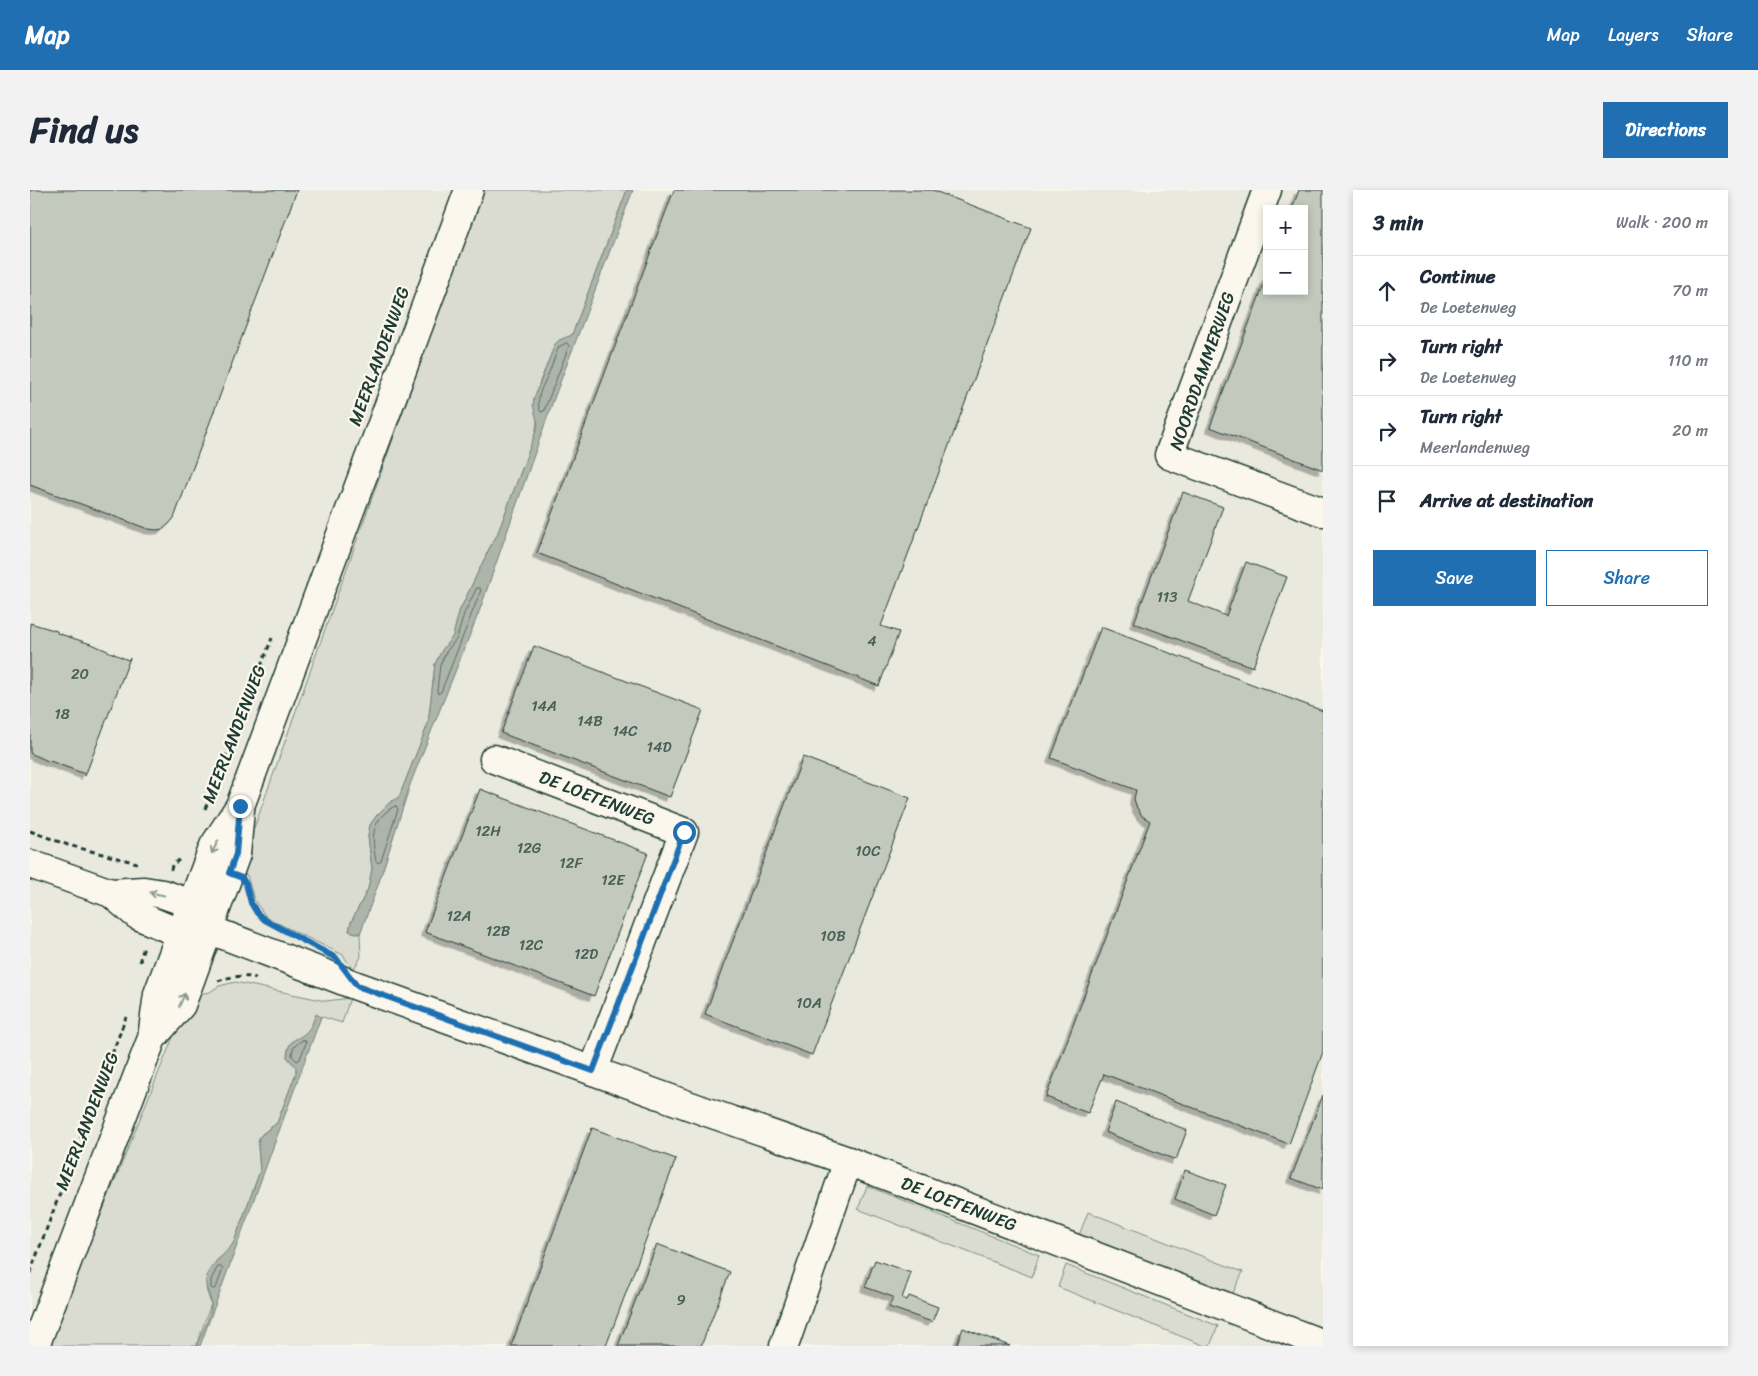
<!DOCTYPE html>
<html lang="en">
<head>
<meta charset="utf-8">
<style>
  body { margin:0; font-family:Sriracha,sans-serif; background:#f2f2f3; color:#1f2937 }
  .controls { position:absolute; right:15px; top:15px; display:grid; overflow:hidden; border-radius:0px; box-shadow:0 2px 8px #0003 }
  .controls button { width:45px; height:45px; display:grid; place-items:center; padding:0; border:0; border-bottom:1px solid #e0e1e3; background:#fff; color:#1f2937; font:25px sans-serif }
  .stop { position:absolute; width:15px; height:15px; margin:-11px; border:4px solid #1f6fb2; border-radius:50%; background:#fff }
  .stop.end { background:#1f6fb2; border-color:#fff; box-shadow:0 1px 5px #0008 }
  .list { margin:0; padding:0; list-style:none }
  h2 { display:flex; justify-content:space-between; align-items:center; height:65px; margin:0; padding:0 20px; font-size:21px }
  h2 small { font-size:16px; font-weight:400; color:#747a83 }
  .list li { display:grid; grid-template-columns:32px 1fr auto; gap:15px; align-items:center; box-sizing:border-box; height:70px; padding:0 20px; border-top:1px solid #e0e1e3 }
  .list b { display:block; font-size:19px; white-space:nowrap }
  .list p { margin:0; font-size:16px; white-space:nowrap; color:#747a83 }
  .list em { font-size:16px; font-style:normal; color:#747a83 }
  .actions { display:flex; gap:10px; padding:15px 20px }
  .actions a { flex:1; padding:11px 0; border:1px solid #1f6fb2; border-radius:0px; text-align:center; font-size:18px; color:#1f6fb2 }
  .actions .main { background:#1f6fb2; color:#fff }
  .icon { flex:none; width:28px; height:28px; fill:none; stroke:currentColor; stroke-width:2; stroke-linecap:round; stroke-linejoin:round }
  .map { position:relative; flex:none; width:1293px; height:1156px; overflow:hidden; border-radius:0px }
  header { display:flex; align-items:center; gap:30px; box-sizing:border-box; height:70px; padding:0 25px; background:#1f6fb2; color:#fff }
  header strong { font-size:24px }
  nav { display:flex; gap:28px; margin-inline-start:auto; font-size:18px }
  .intro { display:flex; align-items:center; justify-content:space-between; box-sizing:border-box; height:120px; padding:0 30px }
  h1 { margin:0; font-size:35px }
  .button { padding:12px 22px; border-radius:0px; background:#1f6fb2; color:#fff; font-size:18px; font-weight:700 }
  main { display:flex; gap:30px; padding:0 30px }
  aside { flex:1; background:#fff; border-radius:0px; box-shadow:0 2px 8px #0003 }
  .map>svg:first-child { display:block }
</style>
</head>
<body>
<header>
<strong>Map</strong>
<nav><a>Map</a><a>Layers</a><a>Share</a></nav>
</header>
<div class="intro"><h1>Find us</h1><a class="button">Directions</a></div>
<main>
<div class="map">
<svg width="1293" height="1156" viewBox="0 0 1293 1156">
  <defs>
    <filter id="shadow"><feDropShadow dx="-4.5" dy="4.5" stdDeviation="0" flood-color="#0004"/></filter>
  </defs>
  <rect width="100%" height="100%" fill="#fbf7ec"/>
  <filter id="ink" filterUnits="userSpaceOnUse"><feTurbulence type="fractalNoise" baseFrequency=".02" numOctaves="2"/><feDisplacementMap in="SourceGraphic" scale="10" xChannelSelector="R" yChannelSelector="G"/><feConvolveMatrix kernelMatrix="1 2 1 2 8 2 1 2 1" color-interpolation-filters="sRGB"/></filter>
  <g filter="url(#ink)">
    <path fill="#eae9de" fill-rule="evenodd" d="M0 0H1293V1156H0ZM1237 19H1274V101H1237Z"/>
    <g fill="#dbdcd1" stroke="#7d8c82">
      <path d="M452 0H597L542 145C525 152 525 155 518 172 516 179 511 187 509 194 506 211 509 228 505 244L467 345 460 357 429 422 423 446 412 460 405 474 398 534 369 607 359 613 347 625 340 635 338 646 342 679 338 699 321 732 319 741 330 744 331 767 323 780 313 765 237 728 224 710 217 685 212 683 213 669Z"/>
      <path d="M205 792 296 811 320 808 312 833 286 825C284 829 282 835 279 840 268 853 259 844 257 867L266 877V883L247 933 232 944 228 956 230 981 204 1052 199 1061 187 1070 181 1079 176 1099 181 1114 166 1156H18L156 815 163 805 180 802 189 796Z"/>
      <path d="M837 996 1009 1065 1002 1087 828 1019Z"/>
      <path d="M1058 1022 1213 1082 1202 1105 1048 1048Z"/>
      <path d="M1036 1075 1188 1136 1180 1156H1175L1028 1097Z"/>
    </g>
    <g fill="#adb4aa" stroke="#74847b">
      <path d="M597 0H603L523 211 449 422 381 592 349 692 330 744 319 741 321 732 338 699 342 679 338 646 340 635 347 625 359 613 369 607 398 534 405 474 412 460 423 446 429 422 460 357 467 345 505 244 508 235 503 215 504 208 525 154 529 150 542 145Z"/>
      <path d="M286 824 291 827 170 1156H166C171 1144 180 1129 181 1115 182 1107 174 1098 176 1089 179 1073 196 1065 204 1052L230 981 228 956 229 947 247 933 266 883V877L257 867C259 844 268 853 279 839 282 835 284 829 286 824Z"/>
    </g>
    <g fill="none" stroke-linecap="round" stroke-linejoin="round">
      <g stroke="#586d63" stroke-width="1">
        <path d="M537 153 539 156 514 221 511 222C503 209 515 193 520 180 523 173 525 164 529 157Z"/>
        <path d="M447 398H450L451 400 411 502 408 504 407 501 410 475 416 462 427 448 434 424Z"/>
        <path d="M366 616 368 619 351 671 348 673 346 671C343 654 340 638 353 625 357 621 361 617 366 616Z"/>
        <path d="M273 850H275L276 853 270 869 267 871 262 866C262 857 266 854 273 850Z"/>
        <path d="M188 1077H191L193 1079 186 1098 183 1099 181 1098V1090Z"/>
      </g>
    </g>
    <g fill="#c4c9be" stroke="#1f3d34" filter="url(#shadow)">
      <path d="M0 0H267L144 328 139 334 133 339 126 340 118 339 0 295Z"/>
      <path d="M644 0H902L1001 38 851 436 869 442 849 496 507 363Z"/>
      <path d="M1269 0H1293V280L1180 237 1237 86V101H1274V19H1262Z"/>
      <path d="M1153 302 1193 317 1158 411 1196 426 1216 372 1257 387 1223 477 1104 433Z"/>
      <path d="M0 433 27 441V443L64 455 98 470 100 468 55 586V584L20 571V572L0 563Z"/>
      <path d="M1071 437 1293 521V862L1259 954 1074 884 1058 923 1016 907 1120 631 1112 626 1107 618 1104 609 1106 600 1021 568Z"/>
      <path d="M504 456 673 520 640 607 471 543Z"/>
      <path d="M773 567 880 608 782 865 675 824Z"/>
      <path d="M450 599 618 663 564 806 395 742Z"/>
      <path d="M1293 905V1000L1261 988Z"/>
      <path d="M1086 912 1157 940 1146 970 1075 942Z"/>
      <path d="M562 938 646 969 576 1156H481Z"/>
      <path d="M1155 980 1196 995 1184 1025 1145 1009Z"/>
      <path d="M627 1054 700 1082 671 1156H588Z"/>
      <path d="M845 1070 881 1083 872 1108 877 1110 879 1106 908 1117 902 1132 859 1117 863 1107 835 1097Z"/>
      <path d="M933 1138 956 1147 980 1156H926Z"/>
    </g>
    <g fill="none" stroke-linecap="round" stroke-linejoin="round">
      <defs>
        <g id="minor">
          <path d="M1237 0 1139 265 1293 322"/>
          <path d="M464 569 654 642 563 881"/>
          <path d="M0 674 81 703 107 725 151 744 178 739 327 796 677 922 818 971 1293 1154"/>
          <path d="M81 703 114 701 133 704 162 714 172 730"/>
          <path d="M122 848 151 815 206 664 210 620"/>
          <path d="M5 1156 122 848 128 804 134 788 184 656 210 616 439 0"/>
          <path d="M754 1156 818 971"/>
        </g>
      </defs>
      <use href="#minor" stroke="#1f3d34" stroke-width="31"/>
      <g stroke="#1f3d34" stroke-width="3" stroke-dasharray="5 4" stroke-linecap="butt">
        <path d="M175 619 242 448"/>
        <path d="M0 641 38 655 107 673"/>
        <path d="M141 680 142 675 149 670"/>
        <path d="M220 707 227 723 235 731"/>
        <path d="M111 772 110 769 114 757"/>
        <path d="M188 791C202 786 212 785 226 788"/>
        <path d="M0 1083 96 827"/>
      </g>
      <use href="#minor" stroke="#fbf7ec" stroke-width="28"/>
    </g>
    <defs><path id="oneway-shaft" d="M-6 0H5M1.5-3L5.5 0L1.5 3" fill="none" stroke-width="1.6" stroke-linecap="round" stroke-linejoin="round" transform="scale(1.25)"/></defs>
    <g stroke="#8d9a90">
      <use href="#oneway-shaft" transform="translate(185 657) rotate(117)"/>
      <use href="#oneway-shaft" transform="translate(127 704) rotate(-169)"/>
      <use href="#oneway-shaft" transform="translate(152 810) rotate(-66)"/>
    </g>
  </g>
  <g fill="none" stroke-linecap="round" stroke-linejoin="round" filter="url(#ink)">
    <path stroke="#1f6fb2" stroke-width="6" d="M210 616 206 664 199 683 212 688 216 694 221 713 227 723 235 730 306 768 327 796 563 881 654 642"/>
  </g>
  <g text-anchor="middle" stroke-width="4.5" stroke-linejoin="round" paint-order="stroke">
    <g font-size="15" fill="#486056">
      <text x="1137" y="412">113</text>
      <text x="842" y="456">4</text>
      <text x="50" y="489">20</text>
      <text x="514" y="521">14A</text>
      <text x="32" y="529">18</text>
      <text x="560" y="536">14B</text>
      <text x="595" y="546">14C</text>
      <text x="629" y="562">14D</text>
      <text x="458" y="646">12H</text>
      <text x="499" y="663">12G</text>
      <text x="838" y="666">10C</text>
      <text x="541" y="678">12F</text>
      <text x="583" y="695">12E</text>
      <text x="429" y="731">12A</text>
      <text x="468" y="746">12B</text>
      <text x="803" y="751">10B</text>
      <text x="501" y="760">12C</text>
      <text x="556" y="769">12D</text>
      <text x="779" y="818">10A</text>
      <text x="651" y="1115">9</text>
    </g>
    <g font-size="18" fill="#1f3d34" stroke="#fbf7ec">
      <text transform="translate(349 166) rotate(-70)" y="6">MEERLANDENWEG</text>
      <text transform="translate(1172 181) rotate(-71)" y="6">NOORDDAMMERWEG</text>
      <text transform="translate(204 544) rotate(-69)" y="6">MEERLANDENWEG</text>
      <text transform="translate(567 608) rotate(21)" y="6">DE LOETENWEG</text>
      <text transform="translate(57 931) rotate(-69)" y="6">MEERLANDENWEG</text>
      <text transform="translate(929 1014) rotate(21)" y="6">DE LOETENWEG</text>
    </g>
  </g>
</svg>
<div class="controls">
<button>+</button>
<button>−</button>
</div>
<div class="stop" style="left:654px;top:642px"></div>
<div class="stop end" style="left:210px;top:616px"></div>
</div>
<aside>
<h2>3 min<small>Walk · 200 m</small></h2>
<ul class="list">
<li><svg class="icon" aria-label="ahead" viewBox="0 0 24 24"><path d="M12 20V5M6 11l6-6 6 6"/></svg><div><b>Continue</b><p>De Loetenweg</p></div><em>70 m</em></li>
<li><svg class="icon" aria-label="right" viewBox="0 0 24 24"><path d="M7 20v-9h11M14 6l5 5-5 5"/></svg><div><b>Turn right</b><p>De Loetenweg</p></div><em>110 m</em></li>
<li><svg class="icon" aria-label="right" viewBox="0 0 24 24"><path d="M7 20v-9h11M14 6l5 5-5 5"/></svg><div><b>Turn right</b><p>Meerlandenweg</p></div><em>20 m</em></li>
<li><svg class="icon" aria-label="arrive" viewBox="0 0 24 24"><path d="M6 21V4h12l-3 4 3 4H6"/></svg><div><b>Arrive at destination</b></div></li>
</ul>
<div class="actions"><a class="main">Save</a><a>Share</a></div>
</aside>
</main>
</body>
</html>
